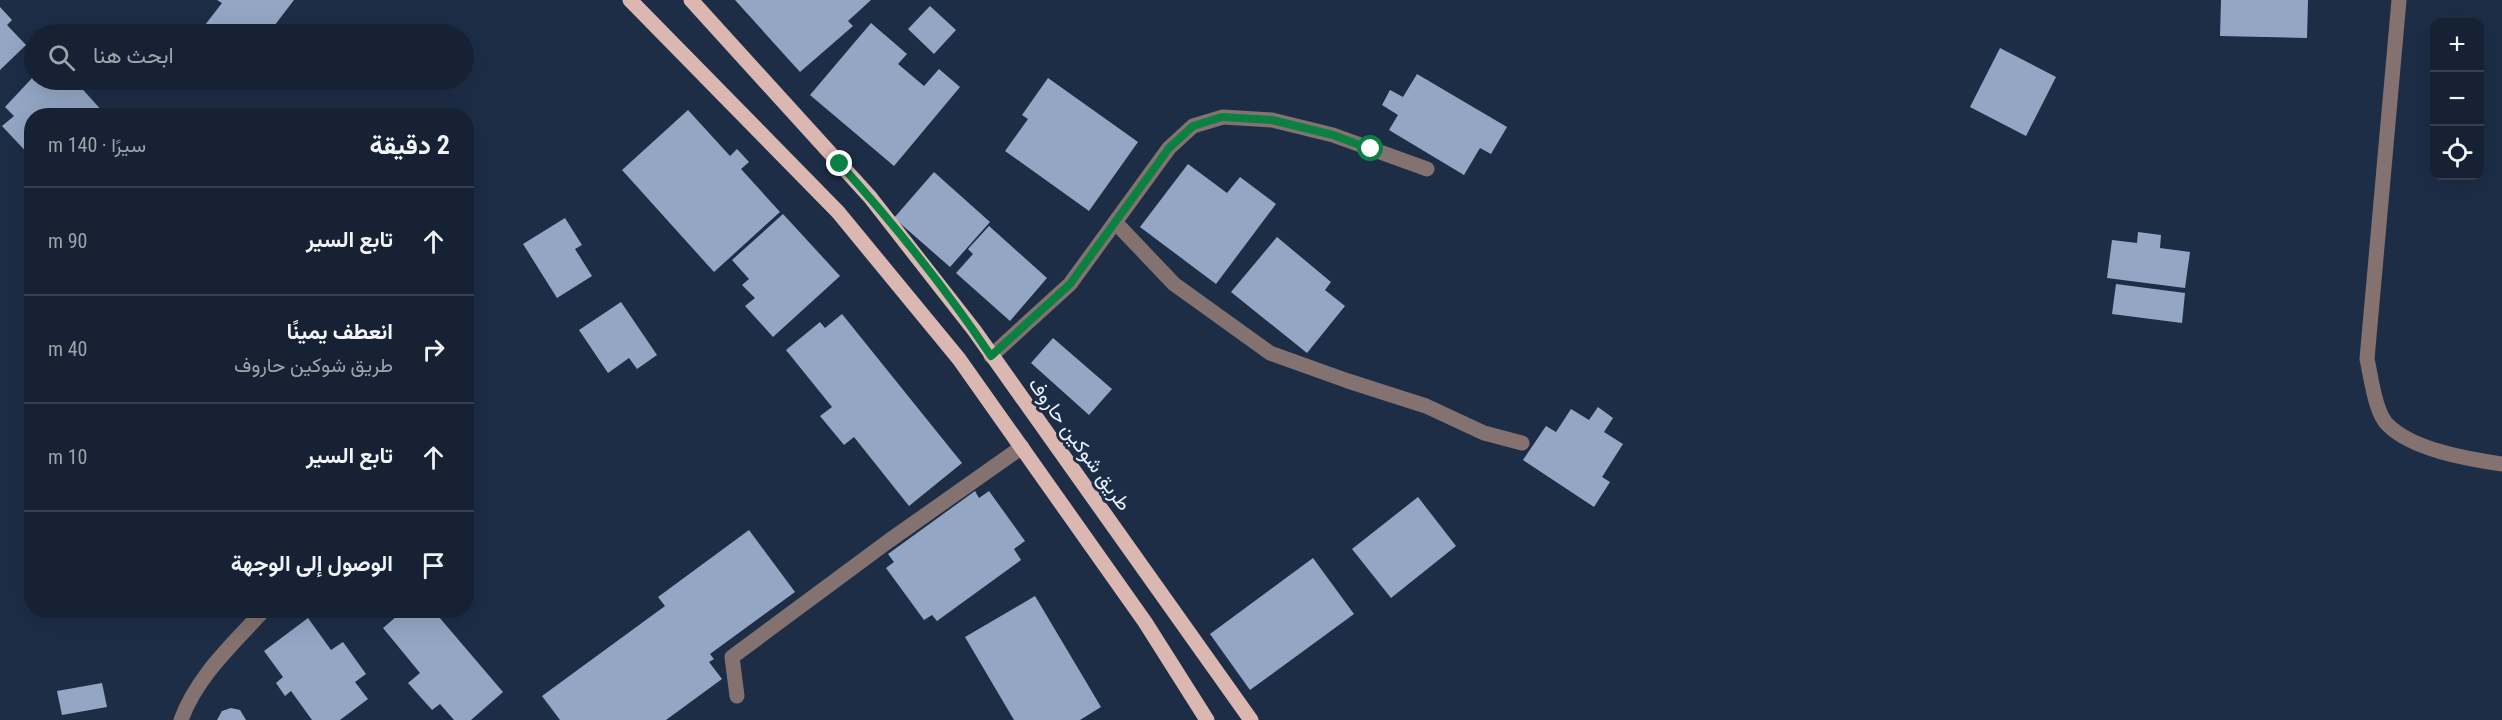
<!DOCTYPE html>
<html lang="ar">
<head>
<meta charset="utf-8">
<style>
  body { margin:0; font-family:"Roboto Condensed",Vazirmatn,sans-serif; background:#1f2a3c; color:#f1f3f6; direction:rtl }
  .controls { position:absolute; right:18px; top:18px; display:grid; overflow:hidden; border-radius:12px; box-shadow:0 6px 24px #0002 }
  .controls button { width:54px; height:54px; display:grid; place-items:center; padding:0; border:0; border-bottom:2px solid #353f4f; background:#162234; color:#f1f3f6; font:30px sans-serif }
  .stop { position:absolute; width:18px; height:18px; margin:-14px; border:4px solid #0b8043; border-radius:50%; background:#fff }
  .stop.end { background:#0b8043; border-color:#fff; box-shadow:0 2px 6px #0008 }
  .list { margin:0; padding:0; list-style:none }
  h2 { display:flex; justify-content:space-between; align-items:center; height:78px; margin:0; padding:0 24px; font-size:26px }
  h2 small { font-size:20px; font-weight:400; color:#9ea4ac }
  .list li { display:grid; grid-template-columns:39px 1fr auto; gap:18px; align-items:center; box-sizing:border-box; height:108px; padding:0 24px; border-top:2px solid #353f4f }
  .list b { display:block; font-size:22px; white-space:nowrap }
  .list p { margin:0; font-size:20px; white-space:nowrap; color:#9ea4ac }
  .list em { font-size:20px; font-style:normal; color:#9ea4ac }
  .icon { flex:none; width:33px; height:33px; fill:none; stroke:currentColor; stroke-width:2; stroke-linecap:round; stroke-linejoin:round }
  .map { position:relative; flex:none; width:2502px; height:720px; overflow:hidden; direction:ltr }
  .search { position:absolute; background:#162234; box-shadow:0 6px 24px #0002; left:24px; top:24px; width:450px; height:66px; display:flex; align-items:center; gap:15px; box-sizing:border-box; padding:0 21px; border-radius:33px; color:#9ea4ac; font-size:22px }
  .panel { position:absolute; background:#162234; box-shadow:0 6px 24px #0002; left:24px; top:108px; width:450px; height:510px; border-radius:24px; direction:rtl }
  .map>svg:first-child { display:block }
</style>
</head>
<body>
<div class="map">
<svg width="2502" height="720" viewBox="0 0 2502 720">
  <rect width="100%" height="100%" fill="#1d2d46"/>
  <g fill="#93a7c5">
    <path d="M217 0H294L268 34H198L222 3Z"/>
    <path d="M735 0H871L848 21 853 26 800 72Z"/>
    <path d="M2221 0H2308L2307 38 2220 36Z"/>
    <path d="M930 6 956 30 934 54 908 29Z"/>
    <path d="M0 7 12 20 7 25 26 45 0 70Z"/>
    <path d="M871 23 907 54 898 64 924 86 939 69 960 87 894 166 810 95Z"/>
    <path d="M2000 48 2056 77 2026 136 1970 107Z"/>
    <path d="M1417 74 1507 127 1491 154 1480 148 1464 175 1389 130 1398 115 1382 105 1390 90 1403 97Z"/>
    <path d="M34 76V80H64L71 87 76 82 104 113 102 116H32V158L2 126 14 116 5 107Z"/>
    <path d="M1048 78 1138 142 1089 211 1005 151 1028 119 1022 115Z"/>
    <path d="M688 110 730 156 737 149 749 162 741 169 780 212 714 272 622 170Z"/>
    <path d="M1188 164 1227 193 1240 177 1276 204 1216 284 1140 227Z"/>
    <path d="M934 172 990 222 950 267 894 218Z"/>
    <path d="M783 214 840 276 773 337 745 306 755 298 742 285 749 279 732 260Z"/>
    <path d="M565 218 582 245 575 249 592 276 557 298 523 244Z"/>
    <path d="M989 226 1047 278 1010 321 956 273 973 254 968 249Z"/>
    <path d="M2138 232 2161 235 2160 248 2190 252 2185 288 2107 278 2112 240 2137 243Z"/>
    <path d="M1277 237 1331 282 1325 290 1345 306 1307 353 1231 292Z"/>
    <path d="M2116 284 2185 293 2182 323 2112 314Z"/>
    <path d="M621 302 657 355 637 369 629 358 608 373 579 330Z"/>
    <path d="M842 314 962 463 909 506 854 437 844 445 820 416 832 407 786 350 820 322 825 328Z"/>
    <path d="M1053 338 1112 389 1089 415 1031 363Z"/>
    <path d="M1598 407 1613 418 1604 432 1623 444 1602 477 1610 482 1594 507 1523 460 1546 426 1556 432 1571 409 1589 420Z"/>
    <path d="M975 491 979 498 989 491 1025 541 1014 549 1021 560 937 621 932 615 924 620 886 568 894 562 888 554Z"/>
    <path d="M1418 497 1456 546 1391 598 1352 549Z"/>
    <path d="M749 530 795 592 710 654 714 659 709 662 722 679 666 720H560L542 696 665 606 658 597Z"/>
    <path d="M1313 558 1354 614 1250 690 1210 634Z"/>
    <path d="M1035 596 1101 707 1080 720H1014L965 637Z"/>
    <path d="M404 610H433L503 692 471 720H454L440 704 432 710 408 683 420 673 383 628Z"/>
    <path d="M308 618 331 650 343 642 366 674 355 682 368 699 340 720H312L291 691 285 696 276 683 283 677 264 651Z"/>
    <path d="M102 683 107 707 62 715 57 691Z"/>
    <path d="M231 708 240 710 246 720H217L222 711Z"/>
  </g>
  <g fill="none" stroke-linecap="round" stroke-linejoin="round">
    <g stroke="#83726f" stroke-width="15">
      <path d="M2399 0 2367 359C2371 376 2375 413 2388 425 2413 450 2468 459 2502 464"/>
      <path d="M1115 222 1174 284 1270 353 1348 381 1426 406 1484 433 1522 443"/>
      <path d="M991 356 1070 284 1169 148 1193 126 1223 117 1272 120 1333 135 1427 169"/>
      <path d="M737 696 732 657 890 540 1022 447"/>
      <path d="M181 720C197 676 233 644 264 610"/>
    </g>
    <g stroke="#dab7b0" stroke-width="15">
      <path d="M630 0 838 212 959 359 1145 622 1207 720"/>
      <path d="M691 0 870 197 974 330 1251 720"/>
    </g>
  </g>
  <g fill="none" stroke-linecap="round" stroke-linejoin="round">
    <path stroke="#0b8043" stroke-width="8" d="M840 164C894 224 946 289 991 356L1070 284 1169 148 1193 126 1222 117 1272 120 1333 135 1371 149"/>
  </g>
  <g text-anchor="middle" stroke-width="6" stroke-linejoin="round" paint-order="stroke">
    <g font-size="20" fill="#e8f1fe" stroke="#1d2d46">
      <text transform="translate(1080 444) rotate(54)" y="7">طريق شوكين حاروف</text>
    </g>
  </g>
</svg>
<div class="controls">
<button>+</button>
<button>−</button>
<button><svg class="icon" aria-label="locate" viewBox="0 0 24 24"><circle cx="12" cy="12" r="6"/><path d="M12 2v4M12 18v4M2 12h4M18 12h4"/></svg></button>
</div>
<div class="stop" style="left:1371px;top:149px"></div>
<div class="stop end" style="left:840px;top:164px"></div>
<div class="search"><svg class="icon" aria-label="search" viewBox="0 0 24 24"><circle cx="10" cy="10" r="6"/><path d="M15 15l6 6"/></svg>ابحث هنا</div>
<section class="panel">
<h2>2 دقيقة<small>سيرًا · 140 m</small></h2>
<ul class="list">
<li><svg class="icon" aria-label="ahead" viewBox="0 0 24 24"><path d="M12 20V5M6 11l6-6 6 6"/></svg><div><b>تابع السير</b></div><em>90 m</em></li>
<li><svg class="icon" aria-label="right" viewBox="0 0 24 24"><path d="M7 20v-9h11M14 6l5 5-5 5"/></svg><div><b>انعطف يمينًا</b><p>طريق شوكين حاروف</p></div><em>40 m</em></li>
<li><svg class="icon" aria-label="ahead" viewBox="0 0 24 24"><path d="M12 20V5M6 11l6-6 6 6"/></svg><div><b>تابع السير</b></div><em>10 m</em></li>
<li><svg class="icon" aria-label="arrive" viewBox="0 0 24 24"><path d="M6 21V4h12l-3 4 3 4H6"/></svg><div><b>الوصول إلى الوجهة</b></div></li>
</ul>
</section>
</div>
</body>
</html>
